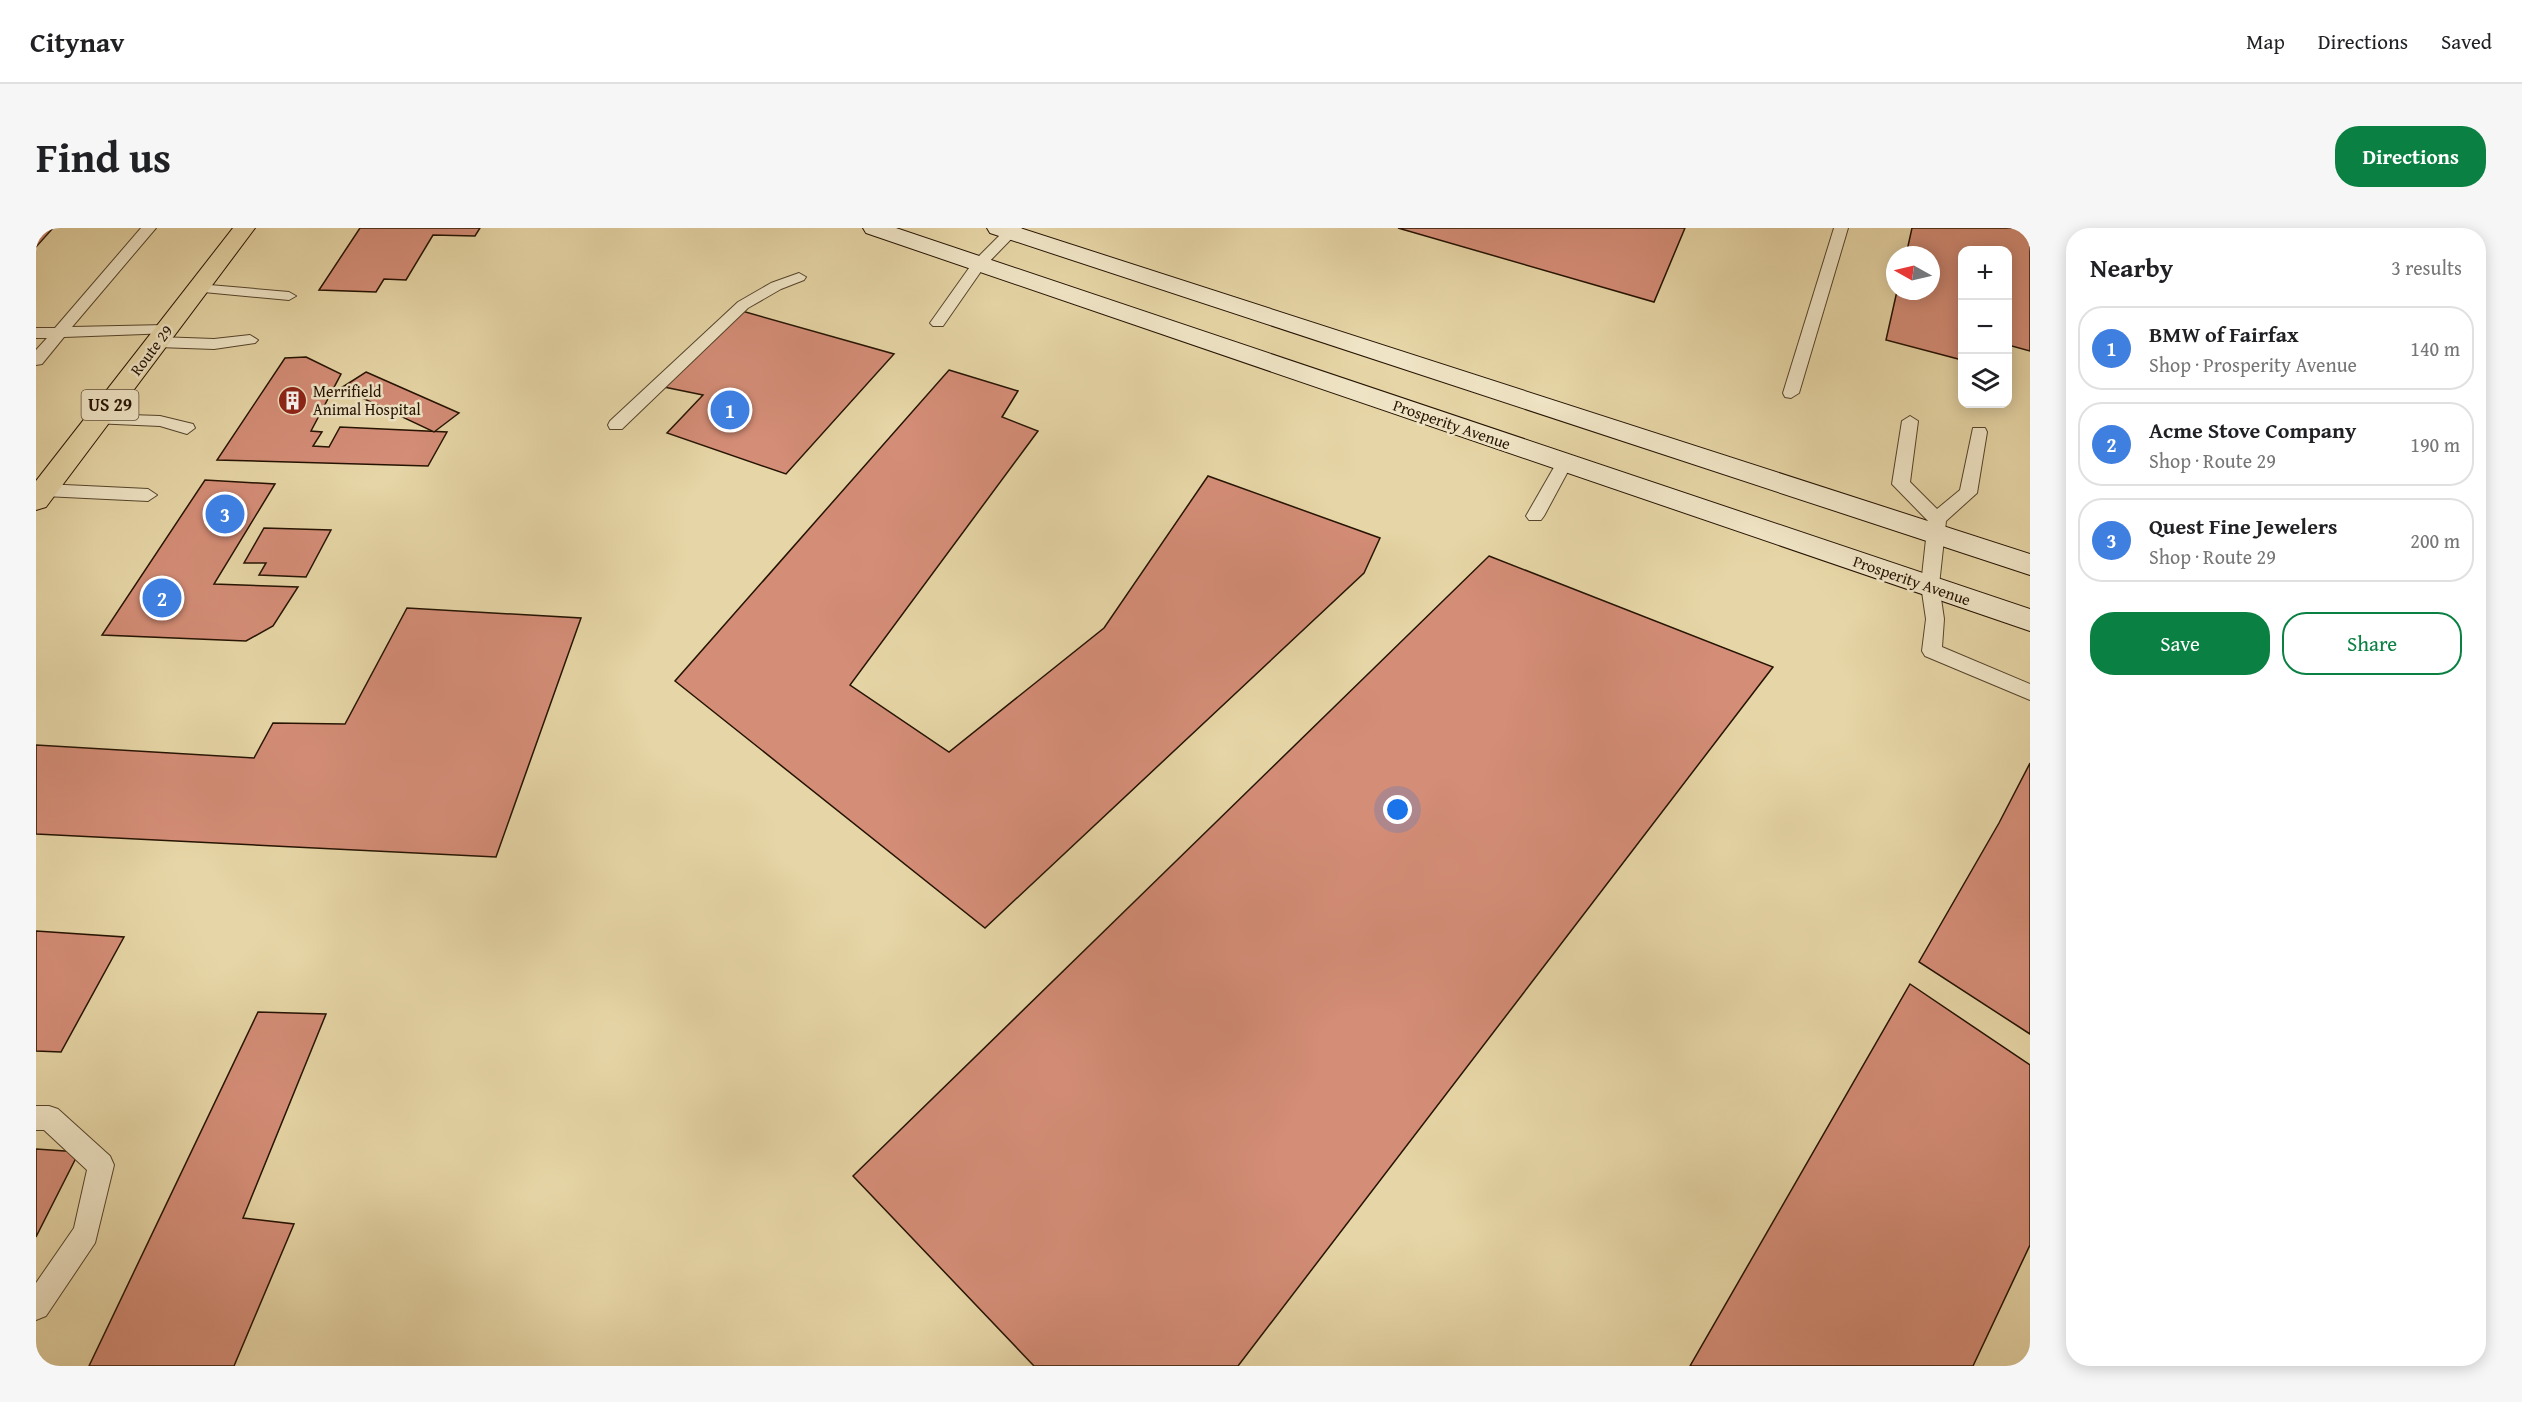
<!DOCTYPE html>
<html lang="en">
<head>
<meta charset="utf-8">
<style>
  body { margin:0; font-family:"Gentium Book Plus",serif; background:#f6f6f6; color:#202124 }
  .controls { position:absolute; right:18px; top:18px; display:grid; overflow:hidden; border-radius:12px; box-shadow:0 3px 15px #0003 }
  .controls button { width:54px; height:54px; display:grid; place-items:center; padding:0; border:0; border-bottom:2px solid #e0e0e0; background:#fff; color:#202124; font:30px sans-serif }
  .compass { position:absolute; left:1850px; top:18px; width:54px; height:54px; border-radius:50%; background:#fff; box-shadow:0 3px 15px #0003; rotate:278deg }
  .you { position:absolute; left:1362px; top:582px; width:21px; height:21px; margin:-15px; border:4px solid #fff; border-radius:50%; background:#1a73e8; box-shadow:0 0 0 9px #1a73e833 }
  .badge { display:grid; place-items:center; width:39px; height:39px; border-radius:50%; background:#0b8043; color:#fff; font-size:20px; font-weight:700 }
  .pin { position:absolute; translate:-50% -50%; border:3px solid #fff; box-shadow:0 2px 6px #0006 }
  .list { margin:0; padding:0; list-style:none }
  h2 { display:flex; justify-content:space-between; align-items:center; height:78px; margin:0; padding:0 24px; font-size:26px }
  h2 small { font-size:20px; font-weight:400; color:#757577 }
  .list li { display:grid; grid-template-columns:39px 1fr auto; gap:18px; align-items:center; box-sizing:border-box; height:84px; margin:0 12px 12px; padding:0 12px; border:2px solid #e0e0e0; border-radius:24px }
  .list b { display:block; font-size:22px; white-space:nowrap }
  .list p { margin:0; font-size:20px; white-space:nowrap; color:#757577 }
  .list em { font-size:20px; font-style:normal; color:#757577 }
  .actions { display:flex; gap:12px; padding:18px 24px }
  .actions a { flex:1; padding:14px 0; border:2px solid #0b8043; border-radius:24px; text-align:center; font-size:21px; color:#0b8043 }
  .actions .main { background:#0b8043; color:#fff }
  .icon { flex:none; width:33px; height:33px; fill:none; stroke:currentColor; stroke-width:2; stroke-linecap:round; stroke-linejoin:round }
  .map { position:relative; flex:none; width:1994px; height:1138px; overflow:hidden; border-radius:24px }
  header { display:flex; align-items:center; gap:36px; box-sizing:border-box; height:84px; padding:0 30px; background:#fff; border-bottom:2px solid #e0e0e0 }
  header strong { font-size:28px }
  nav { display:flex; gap:33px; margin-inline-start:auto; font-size:21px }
  .intro { display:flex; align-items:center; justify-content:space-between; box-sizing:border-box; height:144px; padding:0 36px }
  h1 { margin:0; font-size:42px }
  .button { padding:15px 27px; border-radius:24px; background:#0b8043; color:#fff; font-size:21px; font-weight:700 }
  main { display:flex; gap:36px; padding:0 36px }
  aside { flex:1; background:#fff; border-radius:24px; box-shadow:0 3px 15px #0003 }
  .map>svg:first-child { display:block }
</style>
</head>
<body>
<header>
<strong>Citynav</strong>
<nav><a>Map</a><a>Directions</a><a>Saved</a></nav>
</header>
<div class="intro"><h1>Find us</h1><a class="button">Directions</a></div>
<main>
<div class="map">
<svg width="1994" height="1138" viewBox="0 0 1994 1138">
  <rect width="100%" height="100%" fill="#e6d5a6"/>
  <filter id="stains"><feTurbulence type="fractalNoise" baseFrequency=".00333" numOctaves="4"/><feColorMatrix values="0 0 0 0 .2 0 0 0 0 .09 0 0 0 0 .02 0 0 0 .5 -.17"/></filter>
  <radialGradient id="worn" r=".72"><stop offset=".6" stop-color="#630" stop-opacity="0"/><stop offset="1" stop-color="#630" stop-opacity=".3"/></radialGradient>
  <g fill="#d48d77" stroke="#251302" stroke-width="1.5">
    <path d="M0 0H17L0 19Z"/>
    <path d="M324 0H444L439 8 397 7 370 52 348 51 340 64 283 62Z"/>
    <path d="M1362 0H1649L1618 74Z"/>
    <path d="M1876 0H1994V123L1972 117V22H1926V132L1850 112 1861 63H1895V27H1870Z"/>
    <path d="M706 83 858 126 750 246 631 205 667 167 628 159Z"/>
    <path d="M270 129 305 146 275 203 286 204 277 218 293 219 304 199 411 204 392 238 181 232 249 130Z"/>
    <path d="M913 142 982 163 966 189 1002 203 814 457 913 524 1068 400 1172 248 1344 310 1328 345 949 700 639 453Z"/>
    <path d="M330 144 423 185 398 204 305 160Z"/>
    <path d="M169 252 239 256 178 356 262 359 237 398 210 413 66 407Z"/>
    <path d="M228 300 295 302 270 349 223 347 230 335H208Z"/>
    <path d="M1453 328 1737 439 1202 1138H998L817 948Z"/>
    <path d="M371 380 545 390 460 629 0 606V517L218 530 237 495 309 496Z"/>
    <path d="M1994 535V806L1883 734 1963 595Z"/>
    <path d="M0 703 88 709 25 824 0 823Z"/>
    <path d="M1874 756 1994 837V1017L1937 1138H1654Z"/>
    <path d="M222 784 290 786 207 990 258 996 198 1138H53Z"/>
    <path d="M0 921 43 924 0 1009Z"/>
  </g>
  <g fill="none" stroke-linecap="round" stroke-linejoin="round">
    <defs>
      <g id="lane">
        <path d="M105 0H120L36 99 130 97 138 102 135 105 28 109 6 136 0 137V122L11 110H0V100H19Z"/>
        <path d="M971 0H986L948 39 907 98H897L894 95 938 33Z"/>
        <path d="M1798 0H1812L1763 165 1755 170 1749 169 1747 165Z"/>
        <path d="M763 45 770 49 768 52 745 61 712 80 586 201H574L572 197 574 193 702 74 735 55Z"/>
        <path d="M162 56 253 64 260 68 253 72 157 63 155 60 157 57Z"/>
        <path d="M214 107 222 112 219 115 178 121 122 119 114 114 122 109 178 111Z"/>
        <path d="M63 186 124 188 157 196 159 200 151 206 124 198 57 195 55 191 57 187Z"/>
        <path d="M1874 188 1882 193 1874 254 1901 281 1924 262 1937 200H1949L1951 204 1941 265 1910 293 1903 357 1908 391 1906 419 1994 456V472L1889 428 1886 423 1890 391 1885 357 1892 293 1856 256 1866 193Z"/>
        <path d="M1529 228 1537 234 1508 288 1505 292H1493L1490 288 1521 234Z"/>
        <path d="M8 256 112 261 121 267 112 273 8 268 0 263 2 258Z"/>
        <path d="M0 878H13L22 881 74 928 78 937 59 1015 10 1088 0 1092V1055L38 1000 51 942 8 902H0Z"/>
      </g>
      <g id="secondary">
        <path d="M827 0H860L1994 381V403L830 5Z"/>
        <path d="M951 0H984L1994 326V347L954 5Z"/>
      </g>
      <path id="primary" d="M197 0H219L10 279 0 282V253Z"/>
    </defs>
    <use href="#lane" stroke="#55442b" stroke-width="2"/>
    <use href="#secondary" stroke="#251302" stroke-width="2"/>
    <use href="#primary" stroke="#251302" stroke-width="2"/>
    <use href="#lane" fill="#efe4c5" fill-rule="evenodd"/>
    <use href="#secondary" fill="#efe4c5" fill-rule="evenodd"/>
    <use href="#primary" fill="#e6d5a6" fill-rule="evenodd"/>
  </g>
  <defs>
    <symbol id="building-disc" viewBox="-11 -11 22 22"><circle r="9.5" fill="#8f2418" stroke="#efe4c5"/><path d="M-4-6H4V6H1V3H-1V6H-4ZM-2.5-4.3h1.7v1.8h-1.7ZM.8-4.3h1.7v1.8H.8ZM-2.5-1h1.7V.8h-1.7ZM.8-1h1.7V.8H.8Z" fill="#fff"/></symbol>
  </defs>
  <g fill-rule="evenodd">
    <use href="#building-disc" x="240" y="156" width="33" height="33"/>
  </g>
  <g text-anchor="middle" stroke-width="5" stroke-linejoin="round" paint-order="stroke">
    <g font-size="16" fill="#251302" stroke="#efe4c5">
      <text transform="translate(115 122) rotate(-53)" y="6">Route 29</text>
      <text transform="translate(1416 196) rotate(19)" y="6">Prosperity Avenue</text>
      <text transform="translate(1876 352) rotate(19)" y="6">Prosperity Avenue</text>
    </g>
    <g font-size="16" fill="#251302" stroke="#efe4c5" text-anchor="start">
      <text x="277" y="169">Merrifield<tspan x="277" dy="18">Animal Hospital</tspan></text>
    </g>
    <rect fill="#efe4c5" stroke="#62523c" stroke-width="1.5" x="45.5" y="162" width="57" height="30" rx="4.5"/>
    <g font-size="18" font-weight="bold" fill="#251302">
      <text x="74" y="183">US 29</text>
    </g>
  </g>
  <rect width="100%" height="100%" filter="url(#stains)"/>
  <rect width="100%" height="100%" fill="url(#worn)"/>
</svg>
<div class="controls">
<button>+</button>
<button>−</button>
<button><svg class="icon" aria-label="layers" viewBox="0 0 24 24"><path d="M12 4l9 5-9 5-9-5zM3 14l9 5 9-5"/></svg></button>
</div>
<svg class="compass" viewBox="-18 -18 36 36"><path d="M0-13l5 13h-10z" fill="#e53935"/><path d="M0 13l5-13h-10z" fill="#757577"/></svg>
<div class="you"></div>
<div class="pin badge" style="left:694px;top:182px;background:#3f7fe0">1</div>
<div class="pin badge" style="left:126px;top:370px;background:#3f7fe0">2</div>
<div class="pin badge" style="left:189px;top:286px;background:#3f7fe0">3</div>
</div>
<aside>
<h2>Nearby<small>3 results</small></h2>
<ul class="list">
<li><span class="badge" style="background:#3f7fe0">1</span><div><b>BMW of Fairfax</b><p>Shop · Prosperity Avenue</p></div><em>140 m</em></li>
<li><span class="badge" style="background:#3f7fe0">2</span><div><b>Acme Stove Company</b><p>Shop · Route 29</p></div><em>190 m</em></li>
<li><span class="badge" style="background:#3f7fe0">3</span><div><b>Quest Fine Jewelers</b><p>Shop · Route 29</p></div><em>200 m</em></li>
</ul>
<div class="actions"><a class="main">Save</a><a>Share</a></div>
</aside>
</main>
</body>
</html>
